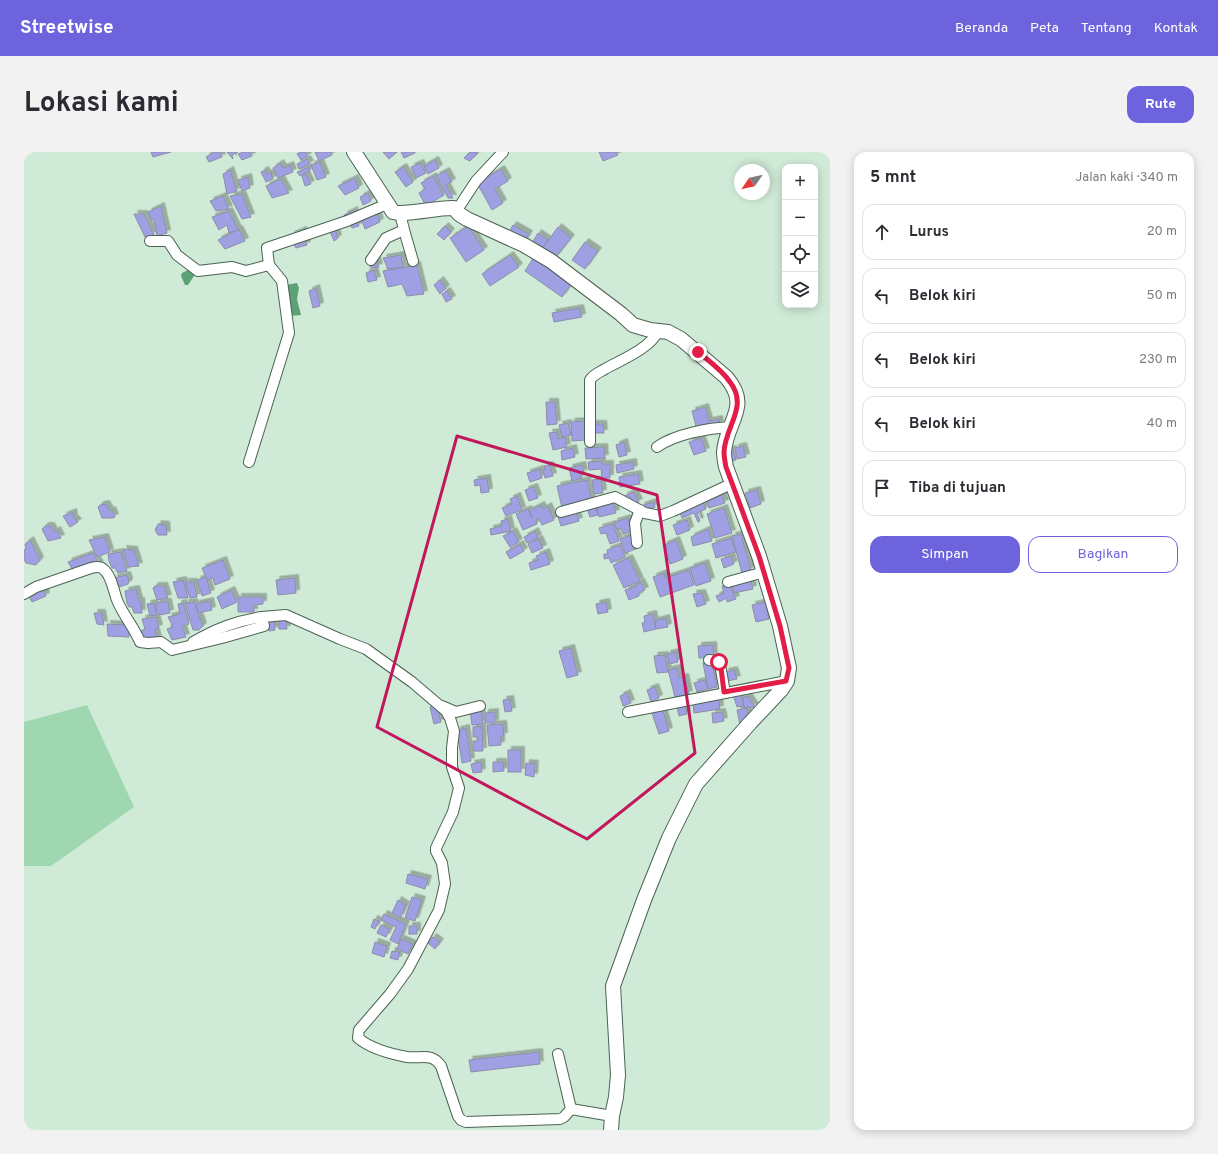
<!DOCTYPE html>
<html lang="id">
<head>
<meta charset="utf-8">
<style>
  body { margin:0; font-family:Overpass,sans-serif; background:#f2f2f3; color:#2b2b33 }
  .controls { position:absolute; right:12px; top:12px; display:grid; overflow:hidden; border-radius:8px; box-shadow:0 2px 10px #0003 }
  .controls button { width:36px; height:36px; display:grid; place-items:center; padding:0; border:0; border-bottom:1px solid #e1e1e2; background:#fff; color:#2b2b33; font:20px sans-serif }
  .compass { position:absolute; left:710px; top:12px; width:36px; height:36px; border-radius:50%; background:#fff; box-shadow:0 2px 10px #0003; rotate:236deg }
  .stop { position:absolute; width:12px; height:12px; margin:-9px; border:3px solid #e11d48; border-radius:50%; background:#fff }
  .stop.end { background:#e11d48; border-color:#fff; box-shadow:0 1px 4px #0008 }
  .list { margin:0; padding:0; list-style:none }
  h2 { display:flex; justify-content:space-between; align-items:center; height:52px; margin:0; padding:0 16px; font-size:17px }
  h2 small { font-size:13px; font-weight:400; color:#7c7c81 }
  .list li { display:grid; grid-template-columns:26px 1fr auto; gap:12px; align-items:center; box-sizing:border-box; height:56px; margin:0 8px 8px; padding:0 8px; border:1px solid #e1e1e2; border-radius:12px }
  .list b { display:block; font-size:15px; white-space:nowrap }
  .list em { font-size:13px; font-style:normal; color:#7c7c81 }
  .actions { display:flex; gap:8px; padding:12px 16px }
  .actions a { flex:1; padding:9px 0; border:1px solid #6d63dd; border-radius:12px; text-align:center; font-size:14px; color:#6d63dd }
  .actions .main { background:#6d63dd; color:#fff }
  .icon { flex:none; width:22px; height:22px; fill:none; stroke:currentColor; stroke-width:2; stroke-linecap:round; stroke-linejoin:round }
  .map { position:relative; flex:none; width:806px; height:978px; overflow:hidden; border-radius:12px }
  header { display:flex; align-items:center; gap:24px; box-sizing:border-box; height:56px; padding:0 20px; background:#6d63dd; color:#fff }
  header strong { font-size:19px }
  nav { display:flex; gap:22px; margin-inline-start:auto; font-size:14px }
  .intro { display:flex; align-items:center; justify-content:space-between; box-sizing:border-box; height:96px; padding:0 24px }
  h1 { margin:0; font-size:28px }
  .button { padding:10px 18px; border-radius:12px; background:#6d63dd; color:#fff; font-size:14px; font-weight:700 }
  main { display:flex; gap:24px; padding:0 24px }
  aside { flex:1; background:#fff; border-radius:12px; box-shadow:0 2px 10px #0003 }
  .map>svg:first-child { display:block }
</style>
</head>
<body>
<header>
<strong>Streetwise</strong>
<nav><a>Beranda</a><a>Peta</a><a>Tentang</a><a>Kontak</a></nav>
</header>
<div class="intro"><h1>Lokasi kami</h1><a class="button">Rute</a></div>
<main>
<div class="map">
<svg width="806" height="978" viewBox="0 0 806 978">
  <defs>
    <filter id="shadow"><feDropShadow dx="3.5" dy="-3.5" stdDeviation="0" flood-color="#0004"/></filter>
  </defs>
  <rect width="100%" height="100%" fill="#cfead6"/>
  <path fill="#9fd7b0" d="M63 553 110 655 27 714H0V570Z"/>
  <g fill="#5da275">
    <path d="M166 117 172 121 164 133H161L157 124 158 121Z"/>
    <path d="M273 131 275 136 273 147 277 163 266 164 262 133Z"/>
  </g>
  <g fill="#9fa0e4" stroke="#8c8da8" filter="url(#shadow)">
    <path d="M127 0H147L129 5Z"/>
    <path d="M191 0H196L198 5 185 10 182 5Z"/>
    <path d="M203 0H214L208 3 209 7Z"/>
    <path d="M219 0H226L228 4 218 8 214 2Z"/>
    <path d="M276 0H281L284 4 277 8 273 2Z"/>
    <path d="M291 0H307L308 3 295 9Z"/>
    <path d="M359 0H373L365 7Z"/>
    <path d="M377 0H391V1L380 6Z"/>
    <path d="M446 0 454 1 446 9 440 6Z"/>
    <path d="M575 0H592L594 3 579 9Z"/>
    <path d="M283 7 286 12 275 17 273 12Z"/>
    <path d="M411 8 415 16 404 22 400 14Z"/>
    <path d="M296 10 302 25 293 28 287 13Z"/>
    <path d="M256 11 259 16 266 13 269 20 254 26 249 16Z"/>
    <path d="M396 11 402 21 392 26 387 15Z"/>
    <path d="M285 15 286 19 276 24 273 20Z"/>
    <path d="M379 15 389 30 382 35 371 20Z"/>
    <path d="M477 17 484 29 471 37 479 51 468 58 453 31Z"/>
    <path d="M206 18 213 39 203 42 199 22Z"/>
    <path d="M241 18 243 22 247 20 249 27 242 30 237 20Z"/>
    <path d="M422 19 428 30 422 33 429 46H424L412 24Z"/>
    <path d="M282 22 287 32 281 34 278 24Z"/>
    <path d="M409 24 420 43 402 54 395 41 401 37 397 31Z"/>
    <path d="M224 25 226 36 218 39 214 28Z"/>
    <path d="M331 26 335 36 321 43 314 34Z"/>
    <path d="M257 27 265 41 248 46 242 34Z"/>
    <path d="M344 41 347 49 339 53 336 45Z"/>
    <path d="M218 42 227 65 218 67 206 44Z"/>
    <path d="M199 44 205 57 192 59 186 49Z"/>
    <path d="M137 54 143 81 133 84 130 68H127L124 60Z"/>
    <path d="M330 58 335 74 328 76 320 63Z"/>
    <path d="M205 59 214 78 205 81 203 73 195 78 188 65Z"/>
    <path d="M352 59 356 70 341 77 337 66Z"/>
    <path d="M110 62H120L130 83 121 85Z"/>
    <path d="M310 73 314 86 310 89 305 77Z"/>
    <path d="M489 73 505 82 501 89 485 80Z"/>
    <path d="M421 74 427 80 420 88 413 82Z"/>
    <path d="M444 74 460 98 442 110 426 86Z"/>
    <path d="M534 75 547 86 531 106 518 97Z"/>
    <path d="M215 77 221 89 201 97 194 88Z"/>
    <path d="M279 78 283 93 272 96 268 90 267 83Z"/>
    <path d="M514 81 524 88 518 97 508 91Z"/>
    <path d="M561 90 574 99 561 117 548 108Z"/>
    <path d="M377 103 379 115 364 117 359 106Z"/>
    <path d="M486 103 495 115 466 134 458 122Z"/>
    <path d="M510 105 548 131 538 145 501 119Z"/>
    <path d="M353 108 355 115 347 116 344 111Z"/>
    <path d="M393 113 400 142 383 144 378 132 364 135 359 119Z"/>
    <path d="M350 118 353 128 344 130 342 121Z"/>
    <path d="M416 128 422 136 416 142 410 133Z"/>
    <path d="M292 136 296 154 289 156 285 139Z"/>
    <path d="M423 139 428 147 422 150 418 142Z"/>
    <path d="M556 156 558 165 530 170 528 161Z"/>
    <path d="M522 250H531L533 272 523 273Z"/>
    <path d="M681 255 685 269 695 267 696 272 673 278 668 259Z"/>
    <path d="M561 269 562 288 548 289 547 270Z"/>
    <path d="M544 271 547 283 538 285 535 273Z"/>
    <path d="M568 272H579L580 281H569Z"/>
    <path d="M533 280 534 287 541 285 543 295 529 298 525 281Z"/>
    <path d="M677 286 682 299 670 303 665 290Z"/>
    <path d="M600 290 603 303 595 305 592 293Z"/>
    <path d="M719 294 722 305 713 307 711 296Z"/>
    <path d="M580 295 581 306 562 307 561 296Z"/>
    <path d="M549 296 551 305 538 308 537 299Z"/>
    <path d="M709 297 712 308 704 310 701 299Z"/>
    <path d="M578 309V312H586V326H578L577 317 565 318 564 310Z"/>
    <path d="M609 310 610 317 593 321 592 313Z"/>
    <path d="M526 313 529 324 521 326 519 318H521L520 314Z"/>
    <path d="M558 313 560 321H556L558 326 548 329 545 316Z"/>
    <path d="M516 317 518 326 506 330 503 321Z"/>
    <path d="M614 322 616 332 596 335 595 325Z"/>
    <path d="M463 326 465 340 457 341 456 333 451 334 450 328Z"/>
    <path d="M577 327 579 341 570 342 568 328Z"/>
    <path d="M563 328 568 349 538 356 533 334Z"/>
    <path d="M510 335 514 346 505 349 501 338Z"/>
    <path d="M733 338 737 352 726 356 721 341Z"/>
    <path d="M610 340 615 350 608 353 607 345 602 348 600 344Z"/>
    <path d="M698 343 701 351 685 356 683 349Z"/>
    <path d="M493 344 498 358 482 364 478 356 488 352 486 347Z"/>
    <path d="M588 347 592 361 575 365 572 351Z"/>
    <path d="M678 348 682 357 673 361 676 369 674 370 670 361 658 366 655 358Z"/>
    <path d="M629 350 631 355 619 359 617 354Z"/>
    <path d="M82 352 86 359 88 358 91 365 89 366H78L74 355 76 353Z"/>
    <path d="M517 353 519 357 524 354 530 368 518 373 515 366 512 368 513 372 499 378 492 362 504 357 508 366 505 359Z"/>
    <path d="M571 353 574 363 566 365 563 356Z"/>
    <path d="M700 356 708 381 691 386 683 362Z"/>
    <path d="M552 359 555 369 537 374 534 365Z"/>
    <path d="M49 360 50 366 54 370 46 375 39 364Z"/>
    <path d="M604 366 608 379 599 382 597 376 593 378 590 370Z"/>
    <path d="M484 367 487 379 467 383 466 377 478 374 477 369Z"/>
    <path d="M663 368 666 378 653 383 649 373Z"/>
    <path d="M134 372 142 373 143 383H134L131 378Z"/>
    <path d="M589 372 595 389 586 392 582 381 577 382 575 376Z"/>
    <path d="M21 374H27L30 380 33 378 37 386 24 389 18 377Z"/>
    <path d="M684 377 688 389 669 394 667 385Z"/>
    <path d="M489 379 495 390 486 395 479 384Z"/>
    <path d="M511 379 514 386 503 391 500 385Z"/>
    <path d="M717 382 727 418 718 421 708 384Z"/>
    <path d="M607 383 612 397 601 401 596 387Z"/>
    <path d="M81 385 86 400 73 405 65 388Z"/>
    <path d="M707 386 712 400 692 406 688 392Z"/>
    <path d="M515 387 519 396 508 401 504 392Z"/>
    <path d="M6 388 16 408 12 413 2 411 0 407V398L2 397 1 392Z"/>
    <path d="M652 388 659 407 646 412 640 393Z"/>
    <path d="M496 392 500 399 486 407 482 400Z"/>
    <path d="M596 393 601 405 587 411 585 406 580 407V402H584L583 398Z"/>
    <path d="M99 397 110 398 115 414 104 415Z"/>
    <path d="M97 400 103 419 94 421 91 416H88L85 409 84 402Z"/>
    <path d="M522 400 526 412 507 418 505 411 514 408 512 404Z"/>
    <path d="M69 401 76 413 73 414 69 409 48 417 44 410Z"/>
    <path d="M707 404 710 412 700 416 697 407Z"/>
    <path d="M605 406 616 429 600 436 589 413Z"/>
    <path d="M199 408 206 427 191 433 189 426 183 428 178 416Z"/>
    <path d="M681 411 687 429 672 434 666 416Z"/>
    <path d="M665 418 670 433 636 445 629 425 640 421 641 426Z"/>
    <path d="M103 423 105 429 104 432 95 435 91 430 90 426Z"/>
    <path d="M182 425 187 441 178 444 173 428Z"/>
    <path d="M271 426 272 441 254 443 252 428Z"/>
    <path d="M159 428 164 446H154L149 430Z"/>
    <path d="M727 429 729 437 710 441 708 433Z"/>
    <path d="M161 430H170L173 445 166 446Z"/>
    <path d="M617 430 621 438 615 441V444L605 448 601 438 612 434V432Z"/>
    <path d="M19 434 22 444 8 450 3 441Z"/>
    <path d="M131 434H140L144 446 133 448 129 436Z"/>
    <path d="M698 434H706L712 447 703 450V446L695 450 692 444 700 441Z"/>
    <path d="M112 437 115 449H117L118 461H110L108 455H105L103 451 101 439Z"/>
    <path d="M207 438 213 450 198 457 193 445Z"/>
    <path d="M678 441 682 452 673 455 669 442Z"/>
    <path d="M214 445H239V452L230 453V460H214Z"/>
    <path d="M186 449 188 458 174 461 172 452Z"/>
    <path d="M133 450H144L146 461 135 463 132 456Z"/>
    <path d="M170 450 179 474 175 478H169L161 451Z"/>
    <path d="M582 450 584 460 574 462 572 452Z"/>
    <path d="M741 450 745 467 732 470 728 453Z"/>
    <path d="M130 451 133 463 126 464 123 452Z"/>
    <path d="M159 451 165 472 158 474 162 485 148 488 143 477 149 475 144 465 156 462 154 452Z"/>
    <path d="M70 461H78L80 473 73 472Z"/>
    <path d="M629 462 632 477 620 480 618 471 621 470 620 464Z"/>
    <path d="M132 465 135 476 131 477 134 487 120 489 117 479 121 477 118 467Z"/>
    <path d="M262 465 263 477H255L254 467H250L251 478 245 479 244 466Z"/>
    <path d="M642 466 644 475 632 477 631 469Z"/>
    <path d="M83 472 105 473V485L84 484Z"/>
    <path d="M689 493 690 505 675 506 674 494Z"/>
    <path d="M547 496 554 523 543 526 535 499Z"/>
    <path d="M652 500 654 510 645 512 643 502Z"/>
    <path d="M641 503 644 520 633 521 630 504Z"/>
    <path d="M688 510 693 535 684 537 679 511Z"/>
    <path d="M653 516 655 526 661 525 665 542 651 545 644 518Z"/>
    <path d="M710 518 713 527 703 529 701 520Z"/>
    <path d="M681 528 684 537 673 540 670 531Z"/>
    <path d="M631 535 635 546 627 550 623 538Z"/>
    <path d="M603 541 607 551 599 554 596 544Z"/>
    <path d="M716 541 720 554 713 555 709 543Z"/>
    <path d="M724 544 731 555 720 556 719 545Z"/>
    <path d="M486 547 488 559 481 560 479 548Z"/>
    <path d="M695 548 696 557 670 561 669 552Z"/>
    <path d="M661 553 663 562 655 564 653 555Z"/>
    <path d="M413 554 417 570 410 572 406 555Z"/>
    <path d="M638 555 645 579 635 582 627 558Z"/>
    <path d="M723 556 726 571 716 573 713 558Z"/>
    <path d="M457 557 459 572 448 573 446 559Z"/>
    <path d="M471 560V571H461V561Z"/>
    <path d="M698 560 700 569 689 571 688 561Z"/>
    <path d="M479 572 480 584H477V593L465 594 463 573Z"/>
    <path d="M458 574 459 599H449V589H454V585H449V575Z"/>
    <path d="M442 576 447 609 438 611 433 578Z"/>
    <rect x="484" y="598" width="13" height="22"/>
    <path d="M457 610 458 620 449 621 447 612Z"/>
    <path d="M469 610H479L480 619 469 620Z"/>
    <path d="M502 611 511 612 510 625 501 623Z"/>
    <path d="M384 722 404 727 401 737 382 731Z"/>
    <path d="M388 745 398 748 391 769 381 766Z"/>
    <path d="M374 748 382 753 376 766 368 761Z"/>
    <path d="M360 762 382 772 374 792 366 788 372 775 357 768Z"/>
    <path d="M350 767 355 769 351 777 347 775Z"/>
    <path d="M357 773 366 777 362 785 353 781Z"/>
    <rect x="385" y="774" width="8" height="8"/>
    <path d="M409 785 416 790 411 797 404 791Z"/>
    <path d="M377 787 389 792 384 802 373 797Z"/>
    <path d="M351 790 363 794 360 805 348 801Z"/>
    <path d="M368 799 376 800 374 808 366 806Z"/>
    <path d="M515 900 516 912 447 920 445 908Z"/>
  </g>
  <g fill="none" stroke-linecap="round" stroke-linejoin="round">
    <defs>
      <g id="street">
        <path d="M433 58 452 29 479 0"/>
        <path d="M380 78 389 109"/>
        <path d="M126 89H144L153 103 174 119 208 115 222 119 245 113"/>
        <path d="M347 108 362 86 380 78 376 61"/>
        <path d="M566 290V228C570 222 576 220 581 217 597 208 627 196 634 179"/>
        <path d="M633 295C651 282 685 276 707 275"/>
        <path d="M225 310 265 181 258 129 245 113 243 96 323 69 363 52"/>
        <path d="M537 360 591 345 621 361 636 364 649 359 707 332"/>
        <path d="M613 391 611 371 616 358"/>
        <path d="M704 430 740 420"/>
        <path d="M0 442 12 435 67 416C71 415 76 414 79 417 87 422 90 440 93 448 99 463 110 475 116 490L124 491 137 490 148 498 198 486 240 474 238 465 262 463 316 487 342 497 388 530 422 559 426 566 430 579 428 596V615L435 636 429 660 412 696V699L418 711 421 732 415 758 384 817 366 842 335 878 334 886C347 897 367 902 383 905 398 907 407 900 417 914L434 964 437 968 442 970 536 967 540 965 547 957 534 902"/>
        <path d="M169 490C192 477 211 469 238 465"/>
        <path d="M685 508 693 509 696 512 701 541"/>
        <path d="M418 554 432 560 456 554"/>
        <path d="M604 560 763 529"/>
        <path d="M547 957 588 964"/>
      </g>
      <path id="secondary" d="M330 0 369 60C380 64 414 55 430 56L435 62 443 67 500 93 527 109 597 162 609 173 626 178 644 180 657 187 702 225C728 255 702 269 700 300 700 305 701 310 702 315L735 404 756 474 765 516 763 529 757 538 726 571 672 632 645 686 620 748 589 834 594 923 592 945 588 964 587 978"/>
    </defs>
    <use href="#street" stroke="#4b6352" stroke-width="12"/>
    <use href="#secondary" stroke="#4b6352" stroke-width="16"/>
    <use href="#street" stroke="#fff" stroke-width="10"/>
    <use href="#secondary" stroke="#fff" stroke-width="14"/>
  </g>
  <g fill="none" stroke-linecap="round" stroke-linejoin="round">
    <path stroke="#e11d48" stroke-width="5" d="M674 200C685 209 698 218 706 230 725 255 701 274 700 300 700 305 701 310 702 315L735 404 756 474 765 516 762 529 700 540 697 516 695 510"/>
  </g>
  <path fill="none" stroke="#c2185b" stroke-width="3" stroke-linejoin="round" d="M433 284 633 343 671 601 563 687 353 575Z"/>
</svg>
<div class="controls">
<button>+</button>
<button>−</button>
<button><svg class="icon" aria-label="locate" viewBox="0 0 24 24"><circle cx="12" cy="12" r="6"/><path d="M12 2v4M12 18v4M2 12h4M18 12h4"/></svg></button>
<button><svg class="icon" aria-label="layers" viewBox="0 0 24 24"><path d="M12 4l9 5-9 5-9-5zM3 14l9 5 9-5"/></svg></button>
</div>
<svg class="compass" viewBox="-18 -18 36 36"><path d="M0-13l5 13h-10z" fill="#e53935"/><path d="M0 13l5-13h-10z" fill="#7c7c81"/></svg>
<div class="stop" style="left:695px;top:510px"></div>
<div class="stop end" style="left:674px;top:200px"></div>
</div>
<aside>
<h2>5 mnt<small>Jalan kaki · 340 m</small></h2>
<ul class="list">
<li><svg class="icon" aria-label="ahead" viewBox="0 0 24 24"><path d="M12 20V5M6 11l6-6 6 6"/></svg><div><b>Lurus</b></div><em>20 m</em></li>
<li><svg class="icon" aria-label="left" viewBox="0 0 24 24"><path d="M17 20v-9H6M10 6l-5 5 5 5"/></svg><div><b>Belok kiri</b></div><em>50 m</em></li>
<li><svg class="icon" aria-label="left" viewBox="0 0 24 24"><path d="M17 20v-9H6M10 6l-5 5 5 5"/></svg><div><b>Belok kiri</b></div><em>230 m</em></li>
<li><svg class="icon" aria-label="left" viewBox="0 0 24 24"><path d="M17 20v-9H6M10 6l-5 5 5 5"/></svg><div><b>Belok kiri</b></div><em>40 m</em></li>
<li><svg class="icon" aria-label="arrive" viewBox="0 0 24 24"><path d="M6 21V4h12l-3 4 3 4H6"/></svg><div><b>Tiba di tujuan</b></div></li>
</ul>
<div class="actions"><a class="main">Simpan</a><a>Bagikan</a></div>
</aside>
</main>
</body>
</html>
